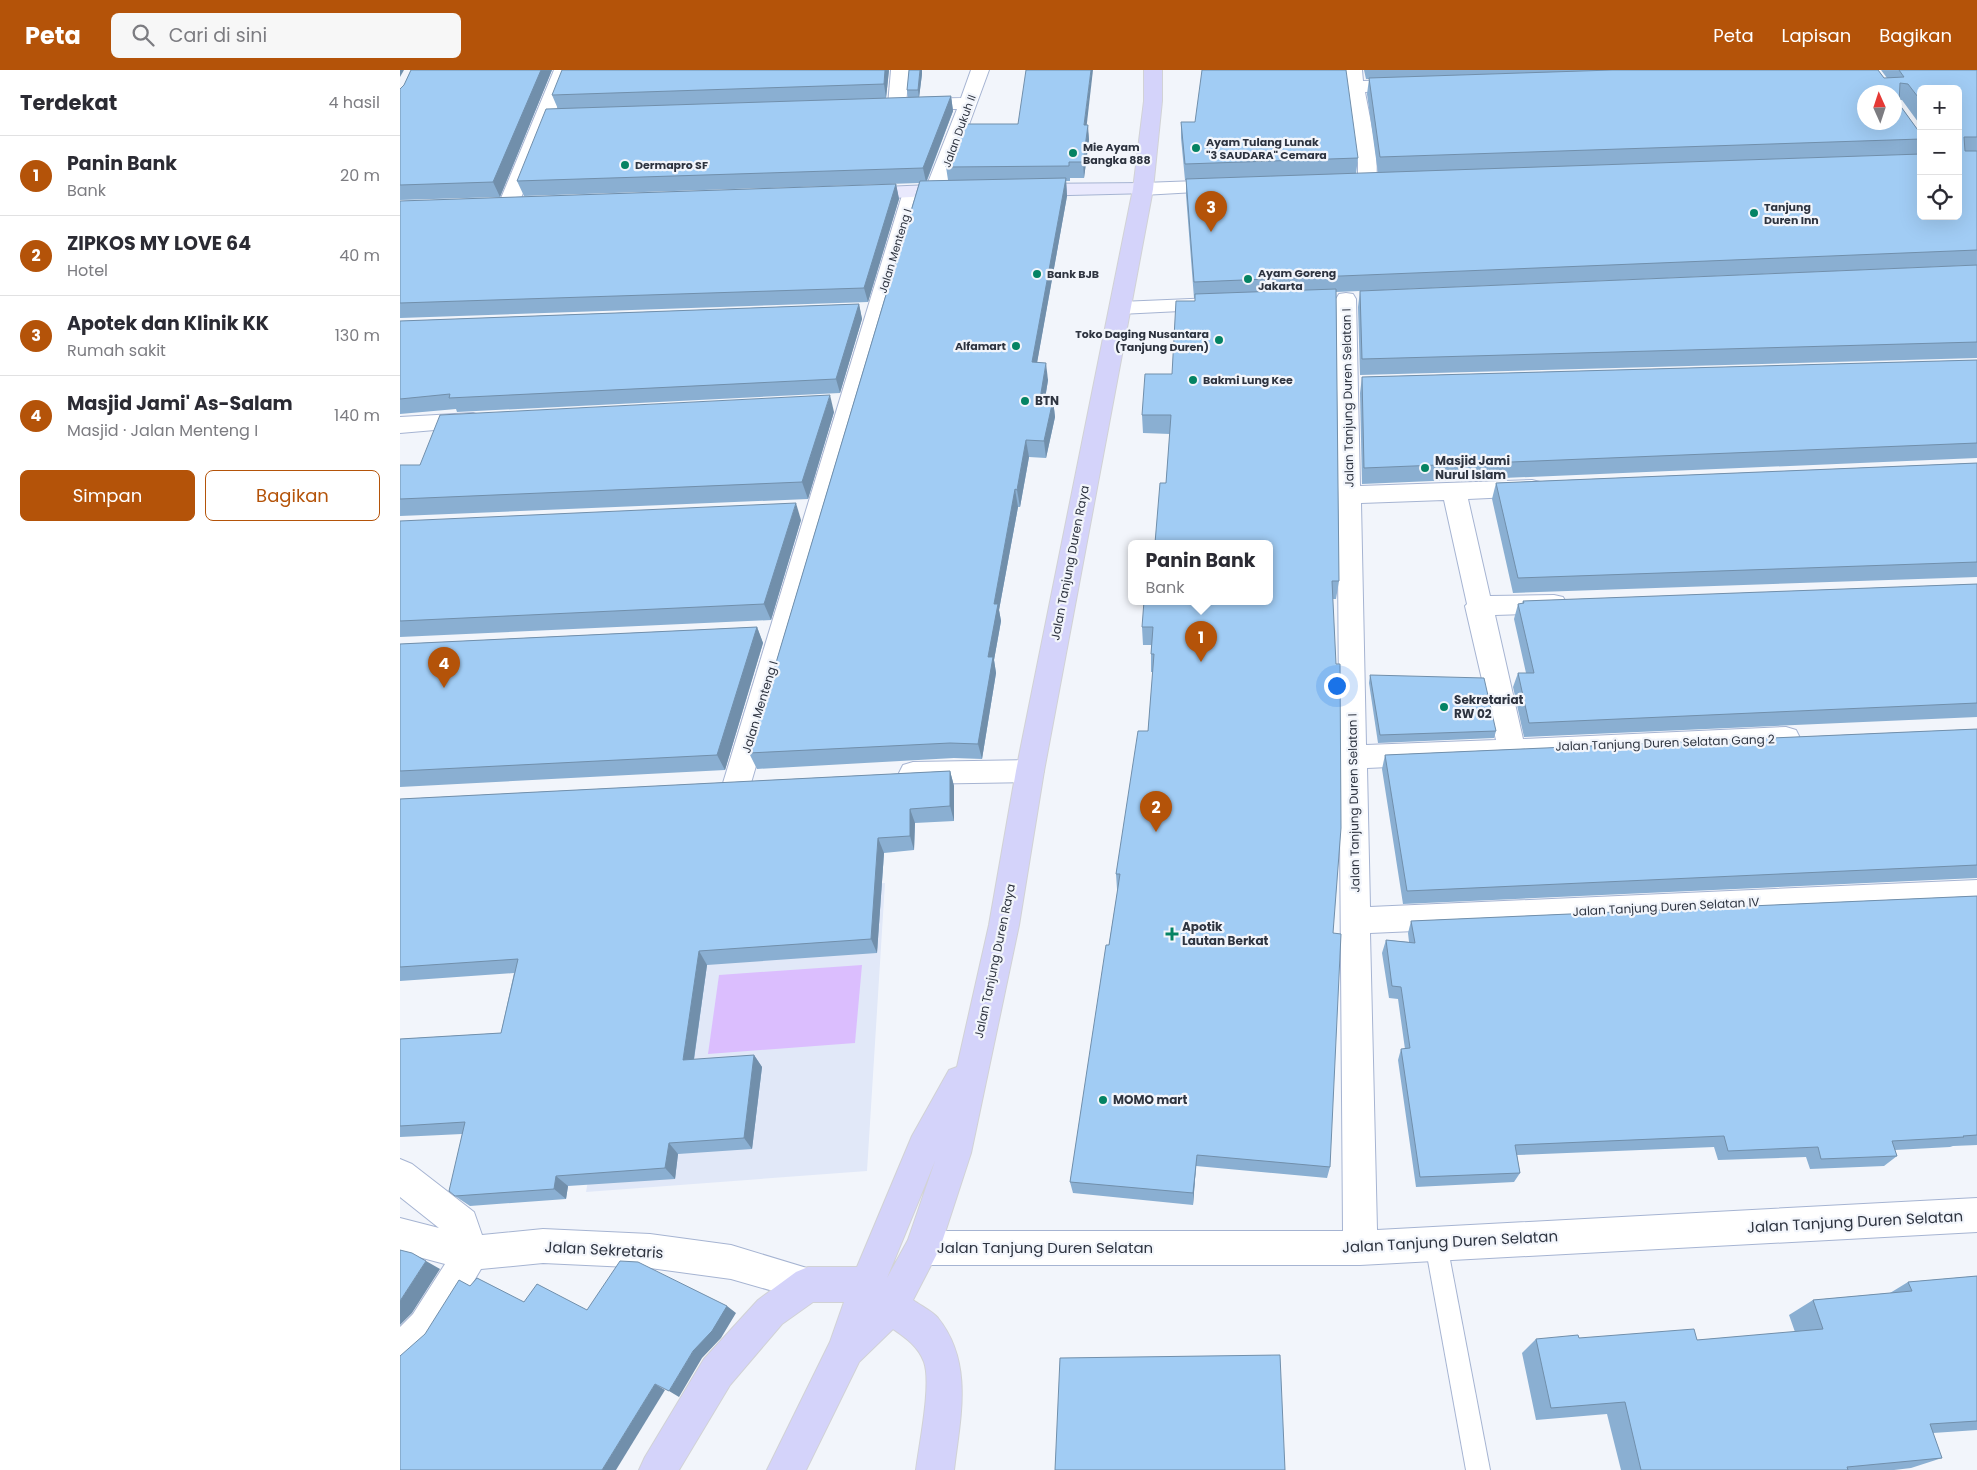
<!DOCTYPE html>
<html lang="id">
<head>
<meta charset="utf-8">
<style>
  body { margin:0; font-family:Poppins,sans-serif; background:#f7f7f7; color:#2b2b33 }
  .controls { position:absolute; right:15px; top:15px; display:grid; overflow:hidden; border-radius:8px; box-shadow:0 5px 20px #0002 }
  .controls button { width:45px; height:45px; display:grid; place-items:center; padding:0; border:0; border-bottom:1px solid #e1e1e2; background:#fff; color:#2b2b33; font:25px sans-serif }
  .compass { position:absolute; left:1457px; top:15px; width:45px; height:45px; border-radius:50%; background:#fff; box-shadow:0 5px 20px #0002; rotate:357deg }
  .you { position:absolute; left:936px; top:615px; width:18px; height:18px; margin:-12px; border:4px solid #fff; border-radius:50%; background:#1a73e8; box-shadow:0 0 0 8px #1a73e833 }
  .badge { display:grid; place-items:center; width:32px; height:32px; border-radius:50%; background:#b45309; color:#fff; font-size:16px; font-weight:700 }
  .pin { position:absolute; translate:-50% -41px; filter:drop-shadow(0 1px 2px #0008) }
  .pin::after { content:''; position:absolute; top:26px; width:18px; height:15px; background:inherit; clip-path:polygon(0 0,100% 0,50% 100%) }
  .popup { position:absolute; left:728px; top:470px; width:145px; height:65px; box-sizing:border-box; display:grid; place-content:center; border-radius:8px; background:#fff; filter:drop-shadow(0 1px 4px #0005); font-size:16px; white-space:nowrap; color:#7c7c81 }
  .popup b { font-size:19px; color:#2b2b33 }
  .popup::after { content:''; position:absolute; left:50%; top:100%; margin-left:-10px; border:10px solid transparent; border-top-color:#fff }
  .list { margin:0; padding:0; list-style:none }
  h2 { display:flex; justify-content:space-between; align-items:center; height:65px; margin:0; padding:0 20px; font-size:21px }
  h2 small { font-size:16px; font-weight:400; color:#7c7c81 }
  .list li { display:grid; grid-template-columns:32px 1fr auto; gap:15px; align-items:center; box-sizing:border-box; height:80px; padding:0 20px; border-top:1px solid #e1e1e2 }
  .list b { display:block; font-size:19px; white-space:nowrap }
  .list p { margin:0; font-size:16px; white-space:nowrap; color:#7c7c81 }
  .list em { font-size:16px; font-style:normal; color:#7c7c81 }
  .actions { display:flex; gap:10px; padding:15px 20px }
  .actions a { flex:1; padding:11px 0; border:1px solid #b45309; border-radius:8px; text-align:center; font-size:18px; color:#b45309 }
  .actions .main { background:#b45309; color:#fff }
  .icon { flex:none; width:28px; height:28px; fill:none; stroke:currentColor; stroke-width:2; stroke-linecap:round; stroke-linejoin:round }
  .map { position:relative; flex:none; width:1577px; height:1400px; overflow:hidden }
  header { display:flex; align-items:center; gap:30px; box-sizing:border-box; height:70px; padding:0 25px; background:#b45309; color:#fff }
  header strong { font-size:24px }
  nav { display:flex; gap:28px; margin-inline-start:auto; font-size:18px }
  .search { width:350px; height:45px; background:#f7f7f7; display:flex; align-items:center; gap:12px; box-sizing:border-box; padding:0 18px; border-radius:8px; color:#7c7c81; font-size:19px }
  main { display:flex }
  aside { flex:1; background:#fff }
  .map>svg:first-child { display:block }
</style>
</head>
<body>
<header>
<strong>Peta</strong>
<div class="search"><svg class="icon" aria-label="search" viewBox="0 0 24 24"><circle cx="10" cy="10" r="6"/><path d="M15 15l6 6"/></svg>Cari di sini</div>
<nav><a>Peta</a><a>Lapisan</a><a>Bagikan</a></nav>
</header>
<main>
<aside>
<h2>Terdekat<small>4 hasil</small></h2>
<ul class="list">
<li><span class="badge">1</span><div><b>Panin Bank</b><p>Bank</p></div><em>20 m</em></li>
<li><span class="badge">2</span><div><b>ZIPKOS MY LOVE 64</b><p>Hotel</p></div><em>40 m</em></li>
<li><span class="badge">3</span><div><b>Apotek dan Klinik KK</b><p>Rumah sakit</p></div><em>130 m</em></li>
<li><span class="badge">4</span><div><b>Masjid Jami' As-Salam</b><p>Masjid · Jalan Menteng I</p></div><em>140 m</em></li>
</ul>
<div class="actions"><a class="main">Simpan</a><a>Bagikan</a></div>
</aside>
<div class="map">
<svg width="1577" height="1400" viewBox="0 0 1577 1400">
  <rect width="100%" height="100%" fill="#f2f5fb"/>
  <path fill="#e1e8f8" d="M485 813 467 1101 186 1122 239 829Z"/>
  <path fill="#dbbefe" d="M462 895 455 973 308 984 319 905Z"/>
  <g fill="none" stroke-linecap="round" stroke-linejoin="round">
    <defs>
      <path id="lane" d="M1036 1163 1044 1166 1047 1174 1090 1400H1066L1025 1174 1028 1166Z"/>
      <g id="street">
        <path d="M154 0H172L119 133 116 137H102L99 133Z"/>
        <path d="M491 0H509L506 35 503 39H491L488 35Z"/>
        <path d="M571 0H589L545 120 542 124H528L525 120 557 39H515L509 38 506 34 509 30 515 29 561 28Z"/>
        <path d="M944 0H962L963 11 1004 10 1010 11 1013 15 1010 19 1004 20 965 22C968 40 983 101 974 115H960L958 111V93Z"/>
        <path d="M824 110 831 112 834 116 831 120 743 125 736 123 733 119 736 115 743 113Z"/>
        <path d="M513 116 520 118 523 122 351 713 347 721 337 724 327 721 323 713 503 122 506 118Z"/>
        <path d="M946 223 953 224 956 229 960 416 1132 410 1140 412 1144 418 1140 424 1132 426 1068 429 1090 526 1154 525 1163 527 1167 534 1163 541 1154 543 1095 545 1123 669 1386 657 1396 660 1400 668 1396 676 1386 679 967 698 970 837 1577 810V836L970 863 977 1160 1577 1128V1162L960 1195H523L511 1190 506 1178 511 1166 523 1161H943L936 229 939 224ZM1044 430 1067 534 1065 536 1096 670 966 675 961 433Z"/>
        <path d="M814 228 821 229 824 234 821 239 720 244 713 243 710 238 713 233 720 232Z"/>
        <path d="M73 343 81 346 84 351 81 356 0 363V347Z"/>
        <path d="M630 690 640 693 644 701 640 709 630 712 513 714 503 711 499 703 503 695 513 692Z"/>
        <path d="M0 1089 12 1094 74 1142 82 1165 143 1159 250 1164 331 1175 420 1202 425 1214 420 1226 408 1231 331 1209 250 1198 143 1193 81 1199C59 1235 40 1282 0 1299V1257L13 1244 45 1194 0 1182V1148L39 1158 0 1127Z"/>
      </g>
      <g id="secondary">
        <path d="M743 113 750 115 753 119 750 123 630 126 623 124 620 120 623 116 630 114Z"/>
        <path d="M554 114 561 116 564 120 561 124 460 130 453 128 450 124 453 120 460 118Z"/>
      </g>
      <path id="primary" d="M744 0H762V31L753 119 644 701 619 855 571 1083 540 1178 513 1230C521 1236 532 1241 538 1248 574 1293 560 1348 554 1400H516C519 1375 532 1314 524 1292 518 1276 506 1268 493 1259L459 1292 406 1400H367L430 1272 444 1232H413L382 1254 330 1315 279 1400H239L245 1387 304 1289 358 1230 396 1202 408 1197H457L512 1066 549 1000 557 997 589 855 616 701 733 119 744 31ZM535 1091 508 1170 487 1208Z"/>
    </defs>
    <use href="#lane" stroke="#a6b4d2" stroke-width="2"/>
    <use href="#street" stroke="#a6b4d2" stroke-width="2"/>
    <use href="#secondary" stroke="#a6b4d2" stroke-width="2"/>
    <use href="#primary" stroke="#d1d2d5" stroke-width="2"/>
    <use href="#lane" fill="#fff" fill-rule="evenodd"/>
    <use href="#street" fill="#fff" fill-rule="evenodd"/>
    <use href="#secondary" fill="#e9e9fd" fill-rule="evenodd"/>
    <use href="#primary" fill="#d4d3fa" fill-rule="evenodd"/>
  </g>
  <g fill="#8aafd2" fill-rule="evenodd">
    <path d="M11 0H152L100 127 0 130V19L4 15Z"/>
    <path d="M489 0 486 28H508L507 20 522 4 519 27 551 26 553 41 527 111 548 110 546 97 687 55 689 70 684 108H670V111H666L667 126 637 292 648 310 645 329 653 330 655 347 646 388 629 387 620 437H618L599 540 601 551 594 590 596 603 582 689 554 688 357 699 349 683 519 113 124 126 117 111 158 39 152 25Z"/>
    <path d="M964 0H1478L1484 8H1487L1481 0H1577V195L936 222 939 511 936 529H933V863L930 1097 927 1108 796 1096 793 1135 673 1123 670 1112 718 819H717L716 804 748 661 753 602H751V575H743L742 557 870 531 766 413 770 364 743 363 742 345 772 304 795 231V228H794L786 125V110H785L781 68V52H795L958 88 956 104 978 103 967 24 969 9H966ZM1521 19H1558L1521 146V63H1520L1499 34 1500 30H1502L1521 56Z"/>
    <path d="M496 114 499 129 468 232 0 248V131Z"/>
    <path d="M1577 195V288L960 305 958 237 960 221Z"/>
    <path d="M459 234 462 249 440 323 57 342 56 339 0 344V251Z"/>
    <path d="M1577 290V388L962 414 960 323 962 307Z"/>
    <path d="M434 342 408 429 0 446V395H20Z"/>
    <path d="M1577 393V507L1113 523 1092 429 1096 413Z"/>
    <path d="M401 450 371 550 0 567V451Z"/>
    <path d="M1577 514V647L1124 667 1113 617 1118 603H1126L1114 549 1118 534H1122L1123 531Z"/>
    <path d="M357 557 363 573 325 700 0 717V574Z"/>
    <path d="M970 605 1096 661 1094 668 978 673 969 613Z"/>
    <path d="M1577 659V808L1003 834 982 699 985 685Z"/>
    <path d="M550 701 554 716V751L515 753 514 780 484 783 477 883 307 895 294 990 354 985 362 997 352 1079 278 1084 275 1109 168 1116 166 1129 70 1136 55 1126 62 1064 0 1067V969L101 963 114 903 0 911V729Z"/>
    <path d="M1577 826V1075L1553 1076 1550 1077 1495 1080 1497 1086 1484 1096 1410 1099 1406 1087 1318 1090 1314 1077 1117 1085 1120 1103 1114 1112 1016 1117 998 990 1001 979H1005L998 929 989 928 982 883 986 870 1009 872 1008 863 1011 851Z"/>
    <path d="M1577 1206V1360L1533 1363 1542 1388 1511 1398 1494 1400H1221L1207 1344 1136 1350 1122 1283 1136 1269 1179 1268 1297 1270 1395 1262 1389 1245 1413 1230 1490 1223 1508 1212Z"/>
  </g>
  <g fill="#718fab">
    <path d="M0 0H4L0 7Z"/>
    <path d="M141 0H152L100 127 93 112Z"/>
    <path d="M485 0H489L486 28 484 14Z"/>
    <path d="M520 0H522V4L519 28 518 20Z"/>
    <path d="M691 0H693L685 70 684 55Z"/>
    <path d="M551 26 553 41 526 112 523 98Z"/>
    <path d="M688 55 689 70 684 108 683 92Z"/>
    <path d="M666 108 667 126 634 310 632 292Z"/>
    <path d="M496 114 499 129 468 232 464 218Z"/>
    <path d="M459 234 462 249 440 323 436 309Z"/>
    <path d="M646 293 648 310 642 347 640 329Z"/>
    <path d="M430 325 434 342 408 429 402 412Z"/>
    <path d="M653 330 655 347 646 388 644 371Z"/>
    <path d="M626 370 629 387 620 437 617 420Z"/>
    <path d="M615 419 618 437 599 540 601 551 594 590 596 603 582 689 578 674 594 534Z"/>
    <path d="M396 433 401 450 371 550 364 534Z"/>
    <path d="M357 557 363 573 325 700 317 685Z"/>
    <path d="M550 701 554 716V751L550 736Z"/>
    <path d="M510 739 515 753 514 780 510 766Z"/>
    <path d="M478 768 484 783 477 883 471 869Z"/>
    <path d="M299 881 307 895 292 1002 283 990Z"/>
    <path d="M354 985 362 997 352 1079 344 1068Z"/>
    <path d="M269 1073 278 1084 275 1109 265 1098Z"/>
    <path d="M797 1085 796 1096 793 1135V1123Z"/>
    <path d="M156 1106 168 1116 166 1129 154 1119Z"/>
    <path d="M26 1191 40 1199 12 1243 0 1255V1231Z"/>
    <path d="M327 1236 336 1243 321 1268 302 1288 279 1327 269 1321 293 1281Z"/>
    <path d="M255 1314 265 1320 216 1400H202Z"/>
  </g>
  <g fill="#a1ccf4" stroke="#718fab" fill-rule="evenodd">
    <path d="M11 0H141L93 112 0 115V19L4 15Z"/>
    <path d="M162 0H485L484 14 152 25Z"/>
    <path d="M509 0H520L518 20H507Z"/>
    <path d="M626 0H691L684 55H688L683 92H669V96L546 97 563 54H618Z"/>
    <path d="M802 0H946L958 88 785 94 781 52H795Z"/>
    <path d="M1212 0H1478L1484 8 1504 7 1499 0H1577V67H1564L1565 81H1577V180L794 212 786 109 1521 84V146H1558V19H1521V31L1508 14 1500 13 1499 34 1520 63H1521V69L980 87 969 8ZM1464 22H1494V52H1464Z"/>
    <path d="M551 26 523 98 117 111 146 39Z"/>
    <path d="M666 108 632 292 646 293 640 329 653 330 644 371 626 370 617 420 615 419 594 534H598L588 587H593L578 674 550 673 349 683 520 111Z"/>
    <path d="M496 114 464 218 0 233V131Z"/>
    <path d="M1577 195V272L962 289 960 221Z"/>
    <path d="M936 219 939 511H932L936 594H940L941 758 933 863 941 864 930 1097 797 1085 793 1123 670 1112 706 875H709L720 804H716L738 661H748L754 584H751L753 557H742L744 531H870V473H755L760 413H766L771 345H742L745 304H772L776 231H795V224Z"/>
    <path d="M459 234 436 309 49 328 50 324 0 329V251Z"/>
    <path d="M1577 290V373L964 398 962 307Z"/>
    <path d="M430 325 402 412 0 429V395H20L40 345Z"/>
    <path d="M1577 393V492L1118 508 1096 413Z"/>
    <path d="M396 433 364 534 0 551V451Z"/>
    <path d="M1577 514V633L1129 653 1118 603H1134L1118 534 1124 533 1123 531Z"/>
    <path d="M357 557 317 685 0 701V574Z"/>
    <path d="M970 605 1084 608 1096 661 980 665Z"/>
    <path d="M1577 659V795L1007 821 985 685Z"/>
    <path d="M550 701V736L510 739V766L478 768 471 869 299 881 283 990 354 985 344 1068 269 1073 265 1098 156 1106 154 1119 55 1126 49 1121 65 1052 0 1056V969L101 963 118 889 0 897V729Z"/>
    <path d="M1577 826V1065L1563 1066 1564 1067 1492 1071 1497 1086 1421 1089 1418 1077 1328 1081 1324 1066 1115 1075 1120 1103 1020 1107 1001 979 1010 978 1001 917 992 916 986 870 1015 873 1011 851Z"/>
    <path d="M0 1180 12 1183 26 1191 0 1231Z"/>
    <path d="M220 1191 238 1192 327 1236 312 1261 293 1281 269 1321 255 1314 202 1400H0V1286L25 1264 59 1210 70 1216 77 1208 124 1232 137 1214 187 1240Z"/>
    <path d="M1577 1206V1351L1530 1354 1542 1388 1447 1397 1448 1400H1241L1225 1332 1151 1338 1136 1269 1178 1265 1179 1268 1294 1259 1297 1270 1423 1259 1413 1230 1512 1221 1508 1212Z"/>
    <path d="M880 1285 885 1400H655L660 1288Z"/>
  </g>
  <g fill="#058363" stroke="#f2f5fb" stroke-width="2">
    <circle cx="796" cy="78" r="5"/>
    <circle cx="673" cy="83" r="5"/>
    <circle cx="225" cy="95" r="5"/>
    <circle cx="1354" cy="143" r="5"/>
    <circle cx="637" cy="204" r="5"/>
    <circle cx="848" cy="209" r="5"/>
    <circle cx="819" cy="270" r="5"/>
    <circle cx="616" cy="276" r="5"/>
    <circle cx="793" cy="310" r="5"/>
    <circle cx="625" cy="331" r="5"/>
    <circle cx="1025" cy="398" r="5"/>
    <circle cx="1044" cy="637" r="5"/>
    <path d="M769.5 856.5h5v5h5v5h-5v5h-5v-5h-5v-5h5z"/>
    <circle cx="703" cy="1030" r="5"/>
  </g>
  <g text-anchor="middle" stroke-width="4.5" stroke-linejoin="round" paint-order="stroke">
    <g font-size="11" fill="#2e3440" stroke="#f2f5fb">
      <text transform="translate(559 61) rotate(-70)" y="4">Jalan Dukuh II</text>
      <text transform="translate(495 181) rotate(-73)" y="4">Jalan Menteng I</text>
    </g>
    <g font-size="11" font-weight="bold" fill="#2e3440" stroke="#f2f5fb" text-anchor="start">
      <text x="806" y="76">Ayam Tulang Lunak<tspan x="806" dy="13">"3 SAUDARA" Cemara</tspan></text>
      <text x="683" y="81">Mie Ayam<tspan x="683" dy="13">Bangka 888</tspan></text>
      <text x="235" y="99">Dermapro SF</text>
      <text x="1364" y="141">Tanjung<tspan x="1364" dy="13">Duren Inn</tspan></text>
      <text x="858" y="207">Ayam Goreng<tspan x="858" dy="13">Jakarta</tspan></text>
      <text x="647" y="208">Bank BJB</text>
      <text x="809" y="268" text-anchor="end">Toko Daging Nusantara<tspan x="809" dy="13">(Tanjung Duren)</tspan></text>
      <text x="606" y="280" text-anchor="end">Alfamart</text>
      <text x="803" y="314">Bakmi Lung Kee</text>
    </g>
    <g font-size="12" fill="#2e3440" stroke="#f2f5fb">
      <text transform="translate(948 328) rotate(-91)" y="4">Jalan Tanjung Duren Selatan I</text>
      <text transform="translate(670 493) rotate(-79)" y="4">Jalan Tanjung Duren Raya</text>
      <text transform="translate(360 637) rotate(-73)" y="4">Jalan Menteng I</text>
      <text transform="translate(1265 673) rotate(-2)" y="4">Jalan Tanjung Duren Selatan Gang 2</text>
      <text transform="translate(954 733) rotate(-91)" y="4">Jalan Tanjung Duren Selatan I</text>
      <text transform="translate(1266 837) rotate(-3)" y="4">Jalan Tanjung Duren Selatan IV</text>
      <text transform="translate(595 891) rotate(-78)" y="4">Jalan Tanjung Duren Raya</text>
    </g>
    <g font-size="12" font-weight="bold" fill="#2e3440" stroke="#f2f5fb" text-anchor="start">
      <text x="635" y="335">BTN</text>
      <text x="1035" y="395">Masjid Jami<tspan x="1035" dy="14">Nurul Islam</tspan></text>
      <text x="1054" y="634">Sekretariat<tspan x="1054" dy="14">RW 02</tspan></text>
      <text x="782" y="861">Apotik<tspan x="782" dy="14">Lautan Berkat</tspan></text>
      <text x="713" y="1034">MOMO mart</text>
    </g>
    <g font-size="15" fill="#2e3440" stroke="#f2f5fb">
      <text transform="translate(1455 1152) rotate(-3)" y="5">Jalan Tanjung Duren Selatan</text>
      <text transform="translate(1050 1172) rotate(-3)" y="5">Jalan Tanjung Duren Selatan</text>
      <text x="645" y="1183">Jalan Tanjung Duren Selatan</text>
      <text transform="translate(204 1180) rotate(3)" y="5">Jalan Sekretaris</text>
    </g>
  </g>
</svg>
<div class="controls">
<button>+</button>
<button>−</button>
<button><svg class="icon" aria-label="locate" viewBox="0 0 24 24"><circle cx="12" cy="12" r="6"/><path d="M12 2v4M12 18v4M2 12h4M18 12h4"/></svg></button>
</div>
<svg class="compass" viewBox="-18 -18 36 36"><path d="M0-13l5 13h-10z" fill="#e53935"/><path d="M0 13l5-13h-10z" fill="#7c7c81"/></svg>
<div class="you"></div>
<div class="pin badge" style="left:801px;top:592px">1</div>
<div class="popup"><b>Panin Bank</b>Bank</div>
<div class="pin badge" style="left:756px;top:762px">2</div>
<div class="pin badge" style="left:811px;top:162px">3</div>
<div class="pin badge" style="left:44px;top:618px">4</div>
</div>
</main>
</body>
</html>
